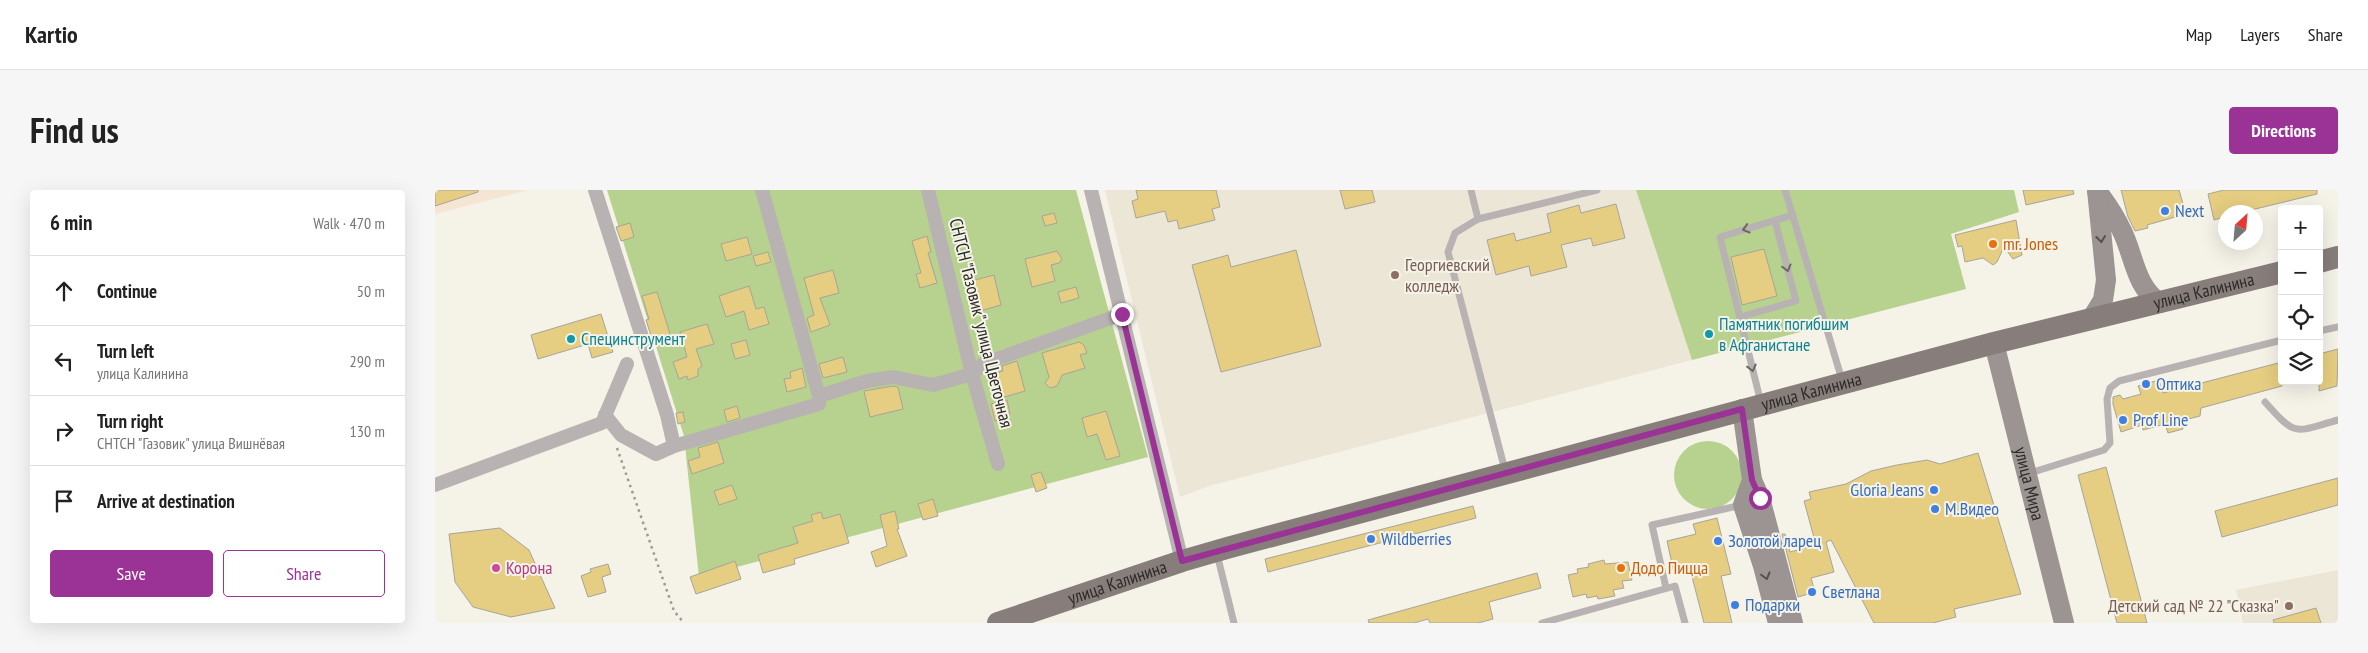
<!DOCTYPE html>
<html lang="en">
<head>
<meta charset="utf-8">
<style>
  body { margin:0; font-family:"PT Sans Narrow",sans-serif; background:#f6f6f6; color:#222 }
  .controls { position:absolute; right:15px; top:15px; display:grid; overflow:hidden; border-radius:5px; box-shadow:0 5px 20px #0002 }
  .controls button { width:45px; height:45px; display:grid; place-items:center; padding:0; border:0; border-bottom:1px solid #e0e0e0; background:#fff; color:#222; font:25px sans-serif }
  .compass { position:absolute; left:1783px; top:15px; width:45px; height:45px; border-radius:50%; background:#fff; box-shadow:0 5px 20px #0002; rotate:26deg }
  .stop { position:absolute; width:15px; height:15px; margin:-11px; border:4px solid #9b3295; border-radius:50%; background:#fff }
  .stop.end { background:#9b3295; border-color:#fff; box-shadow:0 1px 5px #0008 }
  .list { margin:0; padding:0; list-style:none }
  h2 { display:flex; justify-content:space-between; align-items:center; height:65px; margin:0; padding:0 20px; font-size:21px }
  h2 small { font-size:16px; font-weight:400; color:#767676 }
  .list li { display:grid; grid-template-columns:32px 1fr auto; gap:15px; align-items:center; box-sizing:border-box; height:70px; padding:0 20px; border-top:1px solid #e0e0e0 }
  .list b { display:block; font-size:19px; white-space:nowrap }
  .list p { margin:0; font-size:16px; white-space:nowrap; color:#767676 }
  .list em { font-size:16px; font-style:normal; color:#767676 }
  .actions { display:flex; gap:10px; padding:15px 20px }
  .actions a { flex:1; padding:11px 0; border:1px solid #9b3295; border-radius:5px; text-align:center; font-size:18px; color:#9b3295 }
  .actions .main { background:#9b3295; color:#fff }
  .icon { flex:none; width:28px; height:28px; fill:none; stroke:currentColor; stroke-width:2; stroke-linecap:round; stroke-linejoin:round }
  .map { position:relative; flex:none; width:1903px; height:433px; overflow:hidden; border-radius:5px }
  header { display:flex; align-items:center; gap:30px; box-sizing:border-box; height:70px; padding:0 25px; background:#fff; border-bottom:1px solid #e0e0e0 }
  header strong { font-size:24px }
  nav { display:flex; gap:28px; margin-inline-start:auto; font-size:18px }
  .intro { display:flex; align-items:center; justify-content:space-between; box-sizing:border-box; height:120px; padding:0 30px }
  h1 { margin:0; font-size:35px }
  .button { padding:12px 22px; border-radius:5px; background:#9b3295; color:#fff; font-size:18px; font-weight:700 }
  main { display:flex; gap:30px; padding:0 30px }
  aside { flex:1; background:#fff; border-radius:5px; box-shadow:0 5px 20px #0002 }
  .map>svg:first-child { display:block }
</style>
</head>
<body>
<header>
<strong>Kartio</strong>
<nav><a>Map</a><a>Layers</a><a>Share</a></nav>
</header>
<div class="intro"><h1>Find us</h1><a class="button">Directions</a></div>
<main>
<aside>
<h2>6 min<small>Walk · 470 m</small></h2>
<ul class="list">
<li><svg class="icon" aria-label="ahead" viewBox="0 0 24 24"><path d="M12 20V5M6 11l6-6 6 6"/></svg><div><b>Continue</b></div><em>50 m</em></li>
<li><svg class="icon" aria-label="left" viewBox="0 0 24 24"><path d="M17 20v-9H6M10 6l-5 5 5 5"/></svg><div><b>Turn left</b><p>улица Калинина</p></div><em>290 m</em></li>
<li><svg class="icon" aria-label="right" viewBox="0 0 24 24"><path d="M7 20v-9h11M14 6l5 5-5 5"/></svg><div><b>Turn right</b><p>СНТСН &quot;Газовик&quot; улица Вишнёвая</p></div><em>130 m</em></li>
<li><svg class="icon" aria-label="arrive" viewBox="0 0 24 24"><path d="M6 21V4h12l-3 4 3 4H6"/></svg><div><b>Arrive at destination</b></div></li>
</ul>
<div class="actions"><a class="main">Save</a><a>Share</a></div>
</aside>
<div class="map">
<svg width="1903" height="433" viewBox="0 0 1903 433">
  <rect width="100%" height="100%" fill="#f5f2e8"/>
  <path fill="#f5e5d3" d="M0 0H94L0 24Z"/>
  <g fill="#ece6d6">
    <path d="M670 0H1201L1257 170 774 296 745 307Z"/>
    <path d="M1903 380V433H1808L1801 400Z"/>
  </g>
  <g fill="#b6d28e">
    <path d="M172 0H641L713 267 264 387 249 246Z"/>
    <path d="M1201 0H1579L1584 22 1516 44 1531 99 1257 170Z"/>
    <circle cx="1273" cy="285" r="34"/>
  </g>
  <g fill="#e5cd81" stroke="#a7a49b">
    <path d="M0 0H43V2L0 16Z"/>
    <path d="M701 0H781L785 17 777 19 780 30 744 39 742 30 733 32 730 21 701 28 697 11 703 9Z"/>
    <path d="M905 0H937L940 12 910 19Z"/>
    <path d="M1588 0H1638L1639 4 1591 15Z"/>
    <path d="M1686 0H1744L1751 24 1712 35 1713 38 1700 41 1693 27Z"/>
    <path d="M1789 0H1882V4L1808 22H1790V27L1779 30 1773 4Z"/>
    <path d="M1181 14 1190 48 1158 56 1156 48 1126 55 1132 77 1096 86 1094 76 1061 85 1052 50 1079 43 1081 51 1116 42 1112 24 1144 15 1146 23Z"/>
    <path d="M619 23 622 33 610 36 607 26Z"/>
    <path d="M1581 30 1587 65 1578 69 1569 57 1562 72 1558 75 1548 68 1530 72 1527 56 1523 57 1520 45Z"/>
    <path d="M195 33 199 47 186 51 181 37Z"/>
    <path d="M492 46 496 62 493 63 502 93 485 98 481 84 486 83 477 51Z"/>
    <path d="M312 47 317 64 291 71 286 54Z"/>
    <path d="M1329 59 1342 106 1307 115 1296 67Z"/>
    <path d="M861 60 886 156 786 182 757 75 793 65 796 77Z"/>
    <path d="M622 61 627 69 624 73 616 75 620 91 597 97 590 69Z"/>
    <path d="M333 62 336 72 321 76 318 66Z"/>
    <path d="M398 80 404 103 385 108 395 135 376 142 372 128 379 125 369 88Z"/>
    <path d="M559 85 566 115 545 121 540 112 536 91Z"/>
    <path d="M314 96 321 119 329 117 334 134 314 140 309 121 291 127 284 106Z"/>
    <path d="M641 97 644 108 626 113 623 102Z"/>
    <path d="M222 102 235 144 217 149 211 130 214 129 207 106Z"/>
    <path d="M166 124 178 162 157 168 153 154 103 169 96 145Z"/>
    <path d="M272 134 279 154 261 159 267 176 263 179V186L253 190 252 186 244 189 238 172 252 167 245 142Z"/>
    <path d="M311 150 315 165 300 169 296 154Z"/>
    <path d="M644 152 649 155 652 163 645 165 650 178 627 185 622 196 615 198 610 193 614 187 607 163Z"/>
    <path d="M1903 159 1902 196 1884 201V164Z"/>
    <path d="M408 167 412 182 388 188 384 174Z"/>
    <path d="M582 171 590 201 566 208 559 184 568 181 567 176Z"/>
    <path d="M1847 172V196L1766 218 1765 226 1746 231 1748 239 1733 243 1730 234 1708 240 1707 235 1686 242 1678 214V207L1685 205 1688 209 1706 204 1703 196 1724 190 1728 203Z"/>
    <path d="M367 178 371 197 352 202 349 189 356 188 355 182Z"/>
    <path d="M458 196 463 197 468 219 435 227 429 201Z"/>
    <path d="M572 210 575 224 571 225 572 228 560 231 556 214Z"/>
    <path d="M302 216 305 228 292 232 289 220Z"/>
    <path d="M671 221 685 266 671 270 662 244 652 247 647 228Z"/>
    <path d="M248 222 250 232 243 234 241 223Z"/>
    <path d="M283 252 289 273 257 284 253 271 265 267 263 258Z"/>
    <path d="M1543 263 1586 404 1519 419 1521 427 1498 433H1439L1396 350 1391 352 1399 382 1376 388 1380 402 1363 407 1347 344H1350L1355 362 1381 355 1369 311 1376 309 1374 302 1411 294 1436 281 1462 275 1492 270 1505 274Z"/>
    <path d="M1671 277 1712 433H1682L1643 285Z"/>
    <path d="M606 282 612 298 601 302 596 285Z"/>
    <path d="M1903 288V315L1787 347 1780 321Z"/>
    <path d="M297 295 302 309 284 315 279 301Z"/>
    <path d="M498 309 503 326 488 330 483 314Z"/>
    <path d="M1038 316 1041 328 833 382 830 369Z"/>
    <path d="M460 321 464 339H462L472 366 441 377 436 362 452 356 445 325Z"/>
    <path d="M386 322 388 329 405 324 414 353 359 369 360 374 328 383 323 365 363 353 358 337 378 331 376 325Z"/>
    <path d="M1282 328 1296 384 1286 386 1297 433H1269L1255 379 1239 383 1232 351 1261 344 1258 334Z"/>
    <path d="M65 338 94 360 120 418 76 427 38 417 20 392 14 344Z"/>
    <path d="M1169 370 1170 374 1193 372 1197 390 1187 391 1189 398 1178 400 1180 406 1163 409 1162 406 1152 408 1151 404 1138 407 1133 385 1143 383 1142 379 1154 377 1153 374Z"/>
    <path d="M300 371 306 389 261 404 255 387Z"/>
    <path d="M173 374 176 384 167 387 171 402 153 407 146 386 156 382 155 379Z"/>
    <path d="M1102 383 1106 398 1054 412 1058 429 1043 433H995L993 429 979 433H934L933 430Z"/>
    <path d="M1881 418 1886 433H1839L1838 430Z"/>
  </g>
  <g fill="none" stroke-linecap="round" stroke-linejoin="round">
    <path stroke="#9c9a93" stroke-width="2.5" stroke-dasharray="2.5 4" stroke-linecap="butt" d="M182 258 239 421 249 433"/>
    <g stroke="#b8b3b2" stroke-width="7">
      <path d="M1036 0 1043 29"/>
      <path d="M1350 0 1407 190"/>
      <path d="M1305 127 1361 111 1340 31"/>
      <path d="M1884 141 1903 137"/>
      <path d="M1830 212C1862 248 1859 242 1903 230"/>
      <path d="M1326 213 1285 47 1358 25"/>
      <path d="M1070 280 1013 62 1020 43 1043 29 1162 0"/>
      <path d="M1592 284 1669 260 1675 253 1672 209 1675 198 1684 191 1847 150"/>
      <path d="M782 364 799 433"/>
      <path d="M1231 398 1217 335 1307 315"/>
      <path d="M1107 433 1240 396 1250 433"/>
    </g>
    <g stroke="#b8b3b2" stroke-width="14">
      <path d="M160 0 232 225 239 256"/>
      <path d="M327 0 384 206"/>
      <path d="M493 0 537 184 563 274"/>
      <path d="M656 0 747 371"/>
      <path d="M170 225 186 245 221 264 239 256 384 214V206L432 191 458 187 498 195 537 184 548 174 687 124"/>
      <path d="M0 295 167 233 192 174"/>
    </g>
    <g stroke="#9b9492" stroke-width="20">
      <path d="M1662 1C1672 14 1680 26 1687 41 1699 65 1700 97 1725 113"/>
      <path d="M1657 128 1668 110 1671 90 1662 0"/>
      <path id="s1" d="M1559 153 1629 433"/>
      <path d="M1307 219 1317 290 1325 308 1358 433"/>
      <path d="M1317 290 1308 315 1328 376 1343 433"/>
    </g>
    <g stroke="#877e7c" stroke-width="22">
      <path d="M1884 72 1903 67"/>
      <path id="s2" d="M563 433 747 371 792 358 1559 153 1847 82"/>
    </g>
  </g>
  <defs><path id="oneway-chevron" d="M-2-3.5L2.5 0L-2 3.5" fill="none" stroke-width="1.6" stroke-linecap="round" stroke-linejoin="round" transform="scale(1.25)"/></defs>
  <g stroke="#6b6866">
    <use href="#oneway-chevron" transform="translate(1311 39) rotate(164)"/>
    <use href="#oneway-chevron" transform="translate(1352 78) rotate(75)"/>
    <use href="#oneway-chevron" transform="translate(1317 178) rotate(76)"/>
  </g>
  <g stroke="#53504d">
    <use href="#oneway-chevron" transform="translate(1666 49) rotate(83)"/>
    <use href="#oneway-chevron" transform="translate(1331 386) rotate(75)"/>
  </g>
  <g fill="none" stroke-linecap="round" stroke-linejoin="round">
    <path stroke="#9b3295" stroke-width="6" d="M687 124 747 371 1307 219 1317 290 1325 308"/>
  </g>
  <g fill="#3f7fe0" stroke="#f5f2e8" stroke-width="2">
    <circle cx="1730" cy="21" r="5"/>
    <circle cx="1711" cy="194" r="5"/>
    <circle cx="1688" cy="230" r="5"/>
    <circle cx="1499" cy="300" r="5"/>
    <circle cx="1500" cy="319" r="5"/>
    <circle cx="936" cy="349" r="5"/>
    <circle cx="1283" cy="351" r="5"/>
    <circle cx="1377" cy="402" r="5"/>
    <circle cx="1300" cy="415" r="5"/>
  </g>
  <g fill="#e8710a" stroke="#f5f2e8" stroke-width="2">
    <circle cx="1558" cy="54" r="5"/>
    <circle cx="1186" cy="378" r="5"/>
  </g>
  <g fill="#8d6e63" stroke="#f5f2e8" stroke-width="2">
    <circle cx="960" cy="85" r="5"/>
    <circle cx="1854" cy="416" r="5"/>
  </g>
  <g fill="#0f9aa8" stroke="#f5f2e8" stroke-width="2">
    <circle cx="1274" cy="144" r="5"/>
    <circle cx="136" cy="149" r="5"/>
  </g>
  <circle fill="#d1479c" stroke="#f5f2e8" stroke-width="2" cx="61" cy="378" r="5"/>
  <g text-anchor="middle" stroke-width="4" stroke-linejoin="round" paint-order="stroke">
    <g font-size="18" fill="#366cbe" stroke="#f5f2e8" text-anchor="start">
      <text x="1740" y="27">Next</text>
      <text x="1721" y="200">Оптика</text>
      <text x="1698" y="236">Prof Line</text>
      <text x="1489" y="306" text-anchor="end">Gloria Jeans</text>
      <text x="1510" y="325">М.Видео</text>
      <text x="946" y="355">Wildberries</text>
      <text x="1293" y="357">Золотой ларец</text>
      <text x="1387" y="408">Светлана</text>
      <text x="1310" y="421">Подарки</text>
    </g>
    <g font-size="18" fill="#c56008" stroke="#f5f2e8" text-anchor="start">
      <text x="1568" y="60">mr. Jones</text>
      <text x="1196" y="384">Додо Пицца</text>
    </g>
    <g font-size="18" fill="#785e54" stroke="#f5f2e8" text-anchor="start">
      <text x="970" y="81">Георгиевский<tspan x="970" dy="21">колледж</tspan></text>
      <text x="1844" y="422" text-anchor="end">Детский сад № 22 "Сказка"</text>
    </g>
    <g font-size="18" fill="#2c2b28" stroke="#f5f2e8">
      <text dy="6" stroke="none"><textPath href="#s2" startOffset="1251">улица Калинина</textPath></text>
      <text transform="translate(546 133) rotate(76)" y="6">СНТСН "Газовик" улица Цветочная</text>
      <text dy="6" stroke="none"><textPath href="#s2" startOffset="846">улица Калинина</textPath></text>
      <text dy="6" stroke="none"><textPath href="#s1" startOffset="145">улица Мира</textPath></text>
      <text dy="6" stroke="none"><textPath href="#s2" startOffset="126">улица Калинина</textPath></text>
    </g>
    <g font-size="18" fill="#0d838f" stroke="#f5f2e8" text-anchor="start">
      <text x="1284" y="140">Памятник погибшим<tspan x="1284" dy="21">в Афганистане</tspan></text>
      <text x="146" y="155">Специнструмент</text>
    </g>
    <g font-size="18" fill="#b23c85" stroke="#f5f2e8" text-anchor="start">
      <text x="71" y="384">Корона</text>
    </g>
  </g>
</svg>
<div class="controls">
<button>+</button>
<button>−</button>
<button><svg class="icon" aria-label="locate" viewBox="0 0 24 24"><circle cx="12" cy="12" r="6"/><path d="M12 2v4M12 18v4M2 12h4M18 12h4"/></svg></button>
<button><svg class="icon" aria-label="layers" viewBox="0 0 24 24"><path d="M12 4l9 5-9 5-9-5zM3 14l9 5 9-5"/></svg></button>
</div>
<svg class="compass" viewBox="-18 -18 36 36"><path d="M0-13l5 13h-10z" fill="#e53935"/><path d="M0 13l5-13h-10z" fill="#767676"/></svg>
<div class="stop" style="left:1325px;top:308px"></div>
<div class="stop end" style="left:687px;top:124px"></div>
</div>
</main>
</body>
</html>
